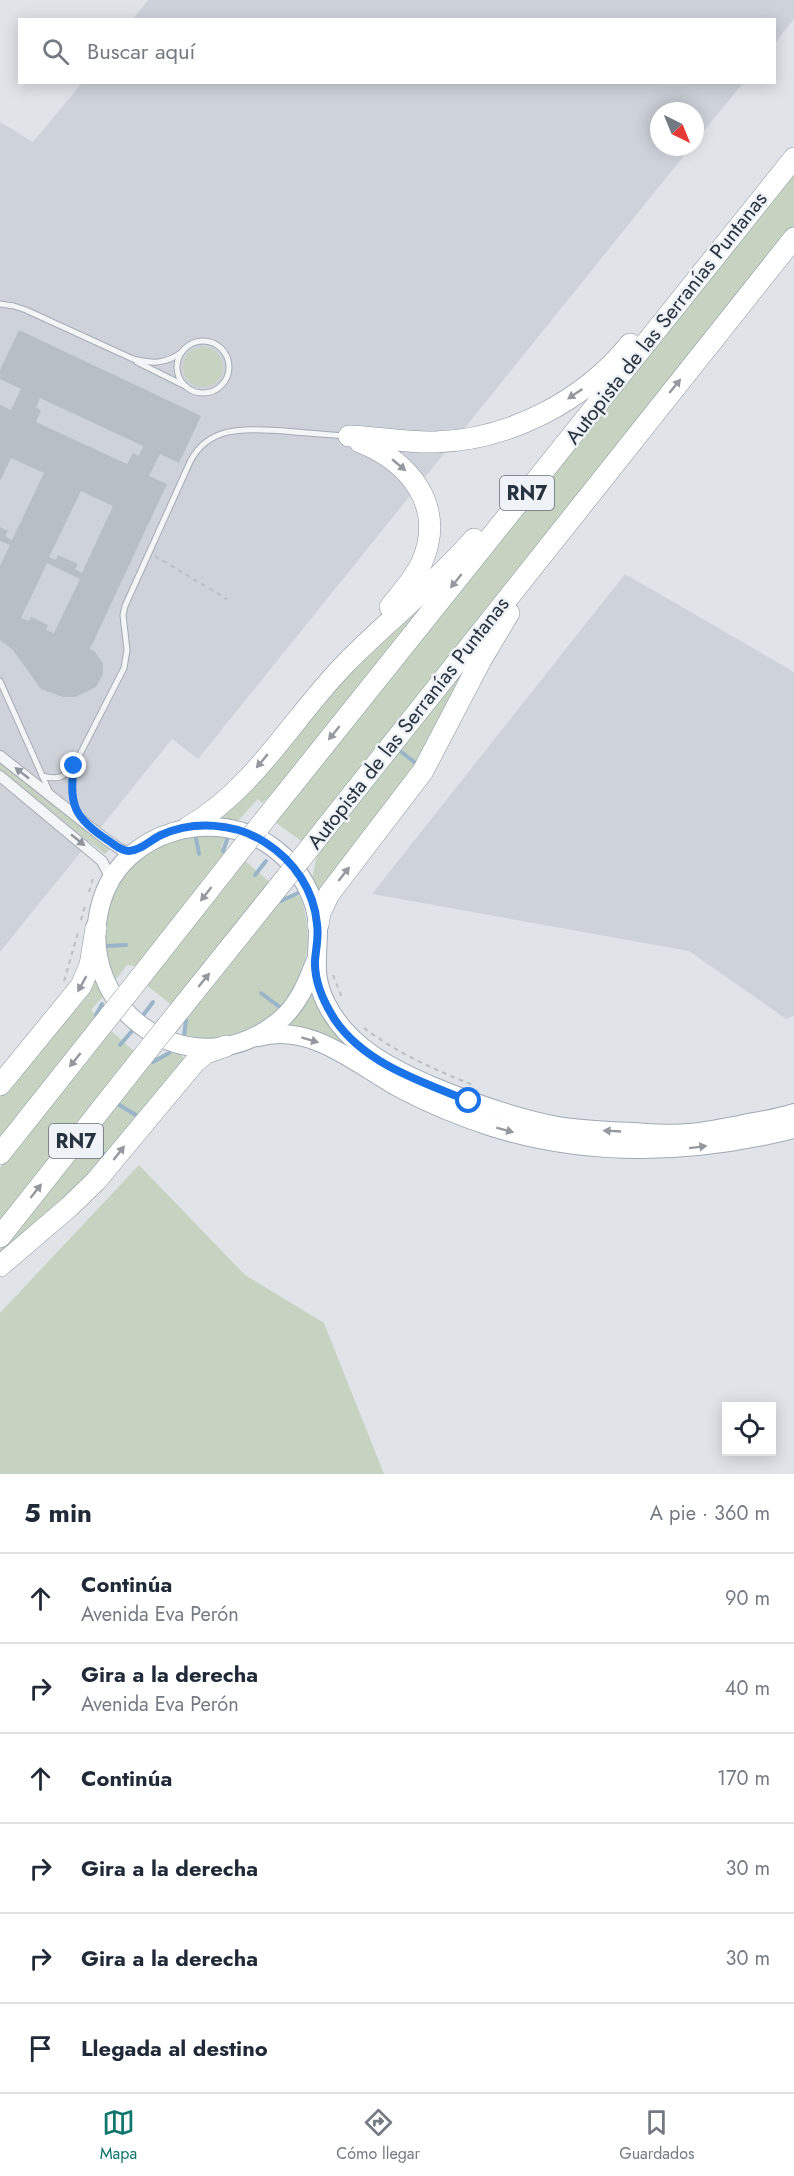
<!DOCTYPE html>
<html lang="es">
<head>
<meta charset="utf-8">
<style>
  body { margin:0; font-family:Jost,sans-serif; background:#f6f6f7; color:#1f2937 }
  .controls { position:absolute; right:18px; bottom:18px; display:grid; overflow:hidden; border-radius:0px; box-shadow:0 3px 15px #0003 }
  .controls button { width:54px; height:54px; display:grid; place-items:center; padding:0; border:0; border-bottom:2px solid #e0e1e3; background:#fff; color:#1f2937; font:30px sans-serif }
  .compass { position:absolute; left:650px; top:102px; width:54px; height:54px; border-radius:50%; background:#fff; box-shadow:0 3px 15px #0003; rotate:137deg }
  .stop { position:absolute; width:18px; height:18px; margin:-14px; border:4px solid #1a73e8; border-radius:50%; background:#fff }
  .stop.end { background:#1a73e8; border-color:#fff; box-shadow:0 2px 6px #0008 }
  .list { margin:0; padding:0; list-style:none }
  h2 { display:flex; justify-content:space-between; align-items:center; height:78px; margin:0; padding:0 24px; font-size:26px }
  h2 small { font-size:20px; font-weight:400; color:#747a83 }
  .list li { display:grid; grid-template-columns:39px 1fr auto; gap:18px; align-items:center; box-sizing:border-box; height:90px; padding:0 24px; border-top:2px solid #e0e1e3 }
  .list b { display:block; font-size:22px; white-space:nowrap }
  .list p { margin:0; font-size:20px; white-space:nowrap; color:#747a83 }
  .list em { font-size:20px; font-style:normal; color:#747a83 }
  .icon { flex:none; width:33px; height:33px; fill:none; stroke:currentColor; stroke-width:2; stroke-linecap:round; stroke-linejoin:round }
  .map { position:relative; flex:none; width:794px; height:1474px; overflow:hidden }
  .search { position:absolute; background:#fff; box-shadow:0 3px 15px #0003; left:18px; right:18px; top:18px; height:66px; display:flex; align-items:center; gap:15px; box-sizing:border-box; padding:0 21px; border-radius:0px; color:#747a83; font-size:22px }
  .sheet { height:618px; background:#fff }
  nav { display:flex; justify-content:space-around; align-items:center; box-sizing:border-box; height:84px; border-top:2px solid #e0e1e3; background:#fff; font-size:16px; color:#747a83 }
  nav a { display:grid; justify-items:center; gap:3px }
  nav .on { color:#0f766e }
  .map>svg:first-child { display:block }
</style>
</head>
<body>
<div class="map">
<svg width="794" height="1474" viewBox="0 0 794 1474">
  <rect width="100%" height="100%" fill="#e0e4e9"/>
  <g fill="#ced3db">
    <path d="M148 0H794V19L775 43 774 20 133 19Z"/>
    <path d="M82 83H743L695 142V111H659V147H691L198 759 172 739 0 952V122L33 142Z"/>
    <path d="M625 574 794 672V1016L786 1019 689 951 372 894Z"/>
  </g>
  <g fill="#c7d3c1">
    <path d="M794 169V228L304 843 275 822Z"/>
    <circle cx="203" cy="367" r="20"/>
    <path d="M421 601 414 616 270 796 262 803 258 799 233 826 215 817 287 737Z"/>
    <path d="M468 658 471 666 413 769 322 894 311 883 318 851Z"/>
    <path d="M0 763 101 843 110 849 105 854 0 769Z"/>
    <path d="M190 835H227L221 847 226 851 136 966 127 965 113 983C111 974 106 965 105 956 104 950 105 943 105 937 105 883 139 848 190 835Z"/>
    <path d="M244 860 271 883 173 1006 145 984Z"/>
    <path d="M300 896C320 952 300 1007 244 1031 226 1039 204 1039 185 1037L188 1011 281 898Z"/>
    <path d="M93 962 106 993 91 1010 97 1016 0 1137V1092Z"/>
    <path d="M314 975 324 1003 342 1032 355 1045 407 1077 506 1116 577 1131 674 1137 696 1135 794 1117V1121C667 1156 527 1142 409 1083 366 1061 329 1025 278 1027L277 1026 308 988Z"/>
    <path d="M109 1029 136 1053 0 1223V1168Z"/>
    <path d="M173 1051 181 1055 186 1060 106 1160 0 1258V1246L152 1059Z"/>
    <path d="M139 1165 245 1275 324 1323 384 1474H0V1313Z"/>
  </g>
  <g fill="none" stroke-linecap="round" stroke-linejoin="round">
    <g stroke="#9ab5ca" stroke-width="4">
      <path d="M400 751 417 764"/>
      <path d="M196 838 199 854"/>
      <path d="M223 851 228 837"/>
      <path d="M255 875 266 861"/>
      <path d="M281 901 298 893"/>
      <path d="M105 946 126 945"/>
      <path d="M261 993 281 1008"/>
      <path d="M144 1014 153 1002"/>
      <path d="M96 1015 102 1004"/>
      <path d="M184 1036 186 1020"/>
      <path d="M120 1045 132 1031"/>
      <path d="M153 1062 169 1053"/>
      <path d="M118 1104 139 1117"/>
      <path d="M87 1142 107 1156"/>
    </g>
  </g>
  <path fill="#b7bec6" fill-rule="evenodd" d="M19 330 201 416 179 463 160 454 149 476 167 484 90 649 95 652 103 664V674L96 687 75 697H63L41 689 13 650 0 640V566L10 545 0 541V527L8 531 5 536 12 540 44 473 11 458 0 481V405L11 410 21 389 0 379V370ZM40 398 143 446 139 456 133 453 127 464 36 422 41 410 36 408ZM81 491 113 506 82 573 75 569 78 564 58 555 56 560 49 557ZM47 563 80 579 54 633 46 630 48 625 31 617 29 621 21 618Z"/>
  <g fill="none" stroke-linecap="round" stroke-linejoin="round">
    <defs>
      <g id="lane">
        <path d="M0 304 14 306 26 310 133 359C152 364 166 364 182 352"/>
        <circle cx="203" cy="367" r="26"/>
        <path d="M137 362 185 386"/>
        <path d="M0 681 50 793"/>
        <path d="M74 767C71 785 70 798 78 814"/>
        <path d="M42 776C57 780 64 778 74 766L124 668 127 650 123 615 125 606 190 462C209 424 248 429 284 431 304 433 324 434 344 436"/>
      </g>
      <g id="street">
        <path d="M0 756 104 838 123 851 135 850"/>
        <path d="M0 776 102 861 108 873 109 882"/>
      </g>
      <g id="primary">
        <path d="M315 962C307 983 298 1005 280 1020 193 1093 71 1011 101 903 121 830 217 804 275 849 300 868 317 898 318 929 318 958 312 975 326 1003 347 1046 390 1068 432 1086 473 1103 514 1118 558 1126 582 1130 608 1131 633 1132 651 1133 671 1135 689 1133 706 1132 722 1128 739 1125 757 1121 776 1119 794 1113"/>
        <path d="M258 1037C312 1022 358 1066 403 1090 432 1105 461 1117 492 1127 590 1158 695 1154 794 1129"/>
      </g>
      <g id="highway">
        <path d="M349 436C378 437 406 443 435 442 509 440 584 401 630 344"/>
        <path d="M360 442C410 462 446 506 422 562 415 578 401 593 390 607"/>
        <path d="M188 827C254 790 293 717 346 663 387 621 435 584 474 539"/>
        <path d="M258 828 794 158"/>
        <path d="M300 860 794 238"/>
        <path d="M318 925 320 913 329 894 423 771 481 660 509 613"/>
        <path d="M127 994 242 848"/>
        <path d="M167 1026 284 880"/>
        <path d="M0 1085 81 986 90 965 96 928"/>
        <path d="M0 1154 111 1014"/>
        <path d="M0 1237 151 1046"/>
        <path d="M0 1266 69 1207 96 1181 195 1062 206 1053 226 1046"/>
      </g>
    </defs>
    <use href="#lane" stroke="#a5abb3" stroke-width="7"/>
    <use href="#street" stroke="#a5abb3" stroke-width="12"/>
    <use href="#primary" stroke="#9fa9b5" stroke-width="20"/>
    <use href="#highway" stroke="#8793a0" stroke-width="22"/>
    <g stroke="#babfc4" stroke-width="2" stroke-dasharray="4.5 4.5" stroke-linecap="butt">
      <path d="M155 556 227 599"/>
      <path d="M89 892 93 878"/>
      <path d="M81 920 85 906"/>
      <path d="M333 975 343 1000"/>
      <path d="M64 981 79 929"/>
      <path d="M364 1028C397 1053 435 1070 473 1085"/>
    </g>
    <use href="#lane" stroke="#f3f5f7" stroke-width="5"/>
    <use href="#street" stroke="#f3f5f7" stroke-width="10"/>
    <use href="#primary" stroke="#fff" stroke-width="18"/>
    <use href="#highway" stroke="#fff" stroke-width="21"/>
    <defs>
      <g id="highway-bridge">
        <path d="M242 848 258 828"/>
        <path d="M284 880 300 860"/>
        <path d="M111 1014 127 994"/>
        <path d="M151 1046 167 1026"/>
      </g>
    </defs>
    <use href="#highway-bridge" stroke="#8793a0" stroke-width="22" stroke-linecap="butt"/>
    <use href="#highway-bridge" stroke="#fff" stroke-width="21"/>
  </g>
  <defs><path id="oneway-solid" d="M-6-.8H1V-3.2L6.5 0L1 3.2V.8H-6Z" transform="scale(1.5)"/></defs>
  <g fill="#9499a0">
    <use href="#oneway-solid" transform="translate(675 386) rotate(-51)"/>
    <use href="#oneway-solid" transform="translate(575 394) rotate(146)"/>
    <use href="#oneway-solid" transform="translate(399 465) rotate(40)"/>
    <use href="#oneway-solid" transform="translate(456 581) rotate(129)"/>
    <use href="#oneway-solid" transform="translate(334 733) rotate(129)"/>
    <use href="#oneway-solid" transform="translate(262 761) rotate(130)"/>
    <use href="#oneway-solid" transform="translate(344 874) rotate(-52)"/>
    <use href="#oneway-solid" transform="translate(206 894) rotate(128)"/>
    <use href="#oneway-solid" transform="translate(204 980) rotate(-51)"/>
    <use href="#oneway-solid" transform="translate(82 984) rotate(119)"/>
    <use href="#oneway-solid" transform="translate(310 1040) rotate(17)"/>
    <use href="#oneway-solid" transform="translate(75 1060) rotate(129)"/>
    <use href="#oneway-solid" transform="translate(505 1130) rotate(15)"/>
    <use href="#oneway-solid" transform="translate(612 1131) rotate(-177)"/>
    <use href="#oneway-solid" transform="translate(698 1147) rotate(-7)"/>
    <use href="#oneway-solid" transform="translate(119 1153) rotate(-52)"/>
    <use href="#oneway-solid" transform="translate(36 1191) rotate(-52)"/>
  </g>
  <g fill="#8e949c">
    <use href="#oneway-solid" transform="translate(22 773) rotate(-142)"/>
    <use href="#oneway-solid" transform="translate(78 840) rotate(39)"/>
  </g>
  <g fill="none" stroke-linecap="round" stroke-linejoin="round">
    <path stroke="#1a73e8" stroke-width="8" d="M74 766C68 805 75 819 109 841 115 845 121 851 129 851 142 850 150 840 161 835 194 820 236 823 266 843 294 861 314 890 317 924 319 936 316 948 315 960 314 981 324 1003 335 1020 365 1064 422 1082 469 1101"/>
  </g>
  <g text-anchor="middle" stroke-width="5" stroke-linejoin="round" paint-order="stroke">
    <g fill="#eff3f7" stroke="#646d78" stroke-width="1.5">
      <rect x="500" y="476" width="54" height="34" rx="4.5"/>
      <rect x="49" y="1124" width="54" height="34" rx="4.5"/>
    </g>
    <g font-size="20" font-weight="bold" fill="#283341">
      <text x="527" y="500">RN7</text>
      <text x="76" y="1148">RN7</text>
    </g>
    <g font-size="21" fill="#283341" stroke="#eff3f7">
      <text transform="translate(666 318) rotate(-52)" y="7">Autopista de las Serranías Puntanas</text>
      <text transform="translate(408 723) rotate(-52)" y="7">Autopista de las Serranías Puntanas</text>
    </g>
  </g>
</svg>
<div class="controls">
<button><svg class="icon" aria-label="locate" viewBox="0 0 24 24"><circle cx="12" cy="12" r="6"/><path d="M12 2v4M12 18v4M2 12h4M18 12h4"/></svg></button>
</div>
<svg class="compass" viewBox="-18 -18 36 36"><path d="M0-13l5 13h-10z" fill="#e53935"/><path d="M0 13l5-13h-10z" fill="#747a83"/></svg>
<div class="stop" style="left:469px;top:1101px"></div>
<div class="stop end" style="left:74px;top:766px"></div>
<div class="search"><svg class="icon" aria-label="search" viewBox="0 0 24 24"><circle cx="10" cy="10" r="6"/><path d="M15 15l6 6"/></svg>Buscar aquí</div>
</div>
<section class="sheet">
<h2>5 min<small>A pie · 360 m</small></h2>
<ul class="list">
<li><svg class="icon" aria-label="ahead" viewBox="0 0 24 24"><path d="M12 20V5M6 11l6-6 6 6"/></svg><div><b>Continúa</b><p>Avenida Eva Perón</p></div><em>90 m</em></li>
<li><svg class="icon" aria-label="right" viewBox="0 0 24 24"><path d="M7 20v-9h11M14 6l5 5-5 5"/></svg><div><b>Gira a la derecha</b><p>Avenida Eva Perón</p></div><em>40 m</em></li>
<li><svg class="icon" aria-label="ahead" viewBox="0 0 24 24"><path d="M12 20V5M6 11l6-6 6 6"/></svg><div><b>Continúa</b></div><em>170 m</em></li>
<li><svg class="icon" aria-label="right" viewBox="0 0 24 24"><path d="M7 20v-9h11M14 6l5 5-5 5"/></svg><div><b>Gira a la derecha</b></div><em>30 m</em></li>
<li><svg class="icon" aria-label="right" viewBox="0 0 24 24"><path d="M7 20v-9h11M14 6l5 5-5 5"/></svg><div><b>Gira a la derecha</b></div><em>30 m</em></li>
<li><svg class="icon" aria-label="arrive" viewBox="0 0 24 24"><path d="M6 21V4h12l-3 4 3 4H6"/></svg><div><b>Llegada al destino</b></div></li>
</ul>
</section>
<nav>
<a class="on"><svg class="icon" aria-label="map" viewBox="0 0 24 24"><path d="M3 6l6-2 6 2 6-2v14l-6 2-6-2-6 2zM9 4v14M15 6v14"/></svg>Mapa</a>
<a><svg class="icon" aria-label="directions" viewBox="0 0 24 24"><path d="M12 3l9 9-9 9-9-9zM9 14v-3h6M13 9l2 2-2 2"/></svg>Cómo llegar</a>
<a><svg class="icon" aria-label="saved" viewBox="0 0 24 24"><path d="M7 4h10v16l-5-4-5 4z"/></svg>Guardados</a>
</nav>
</body>
</html>
